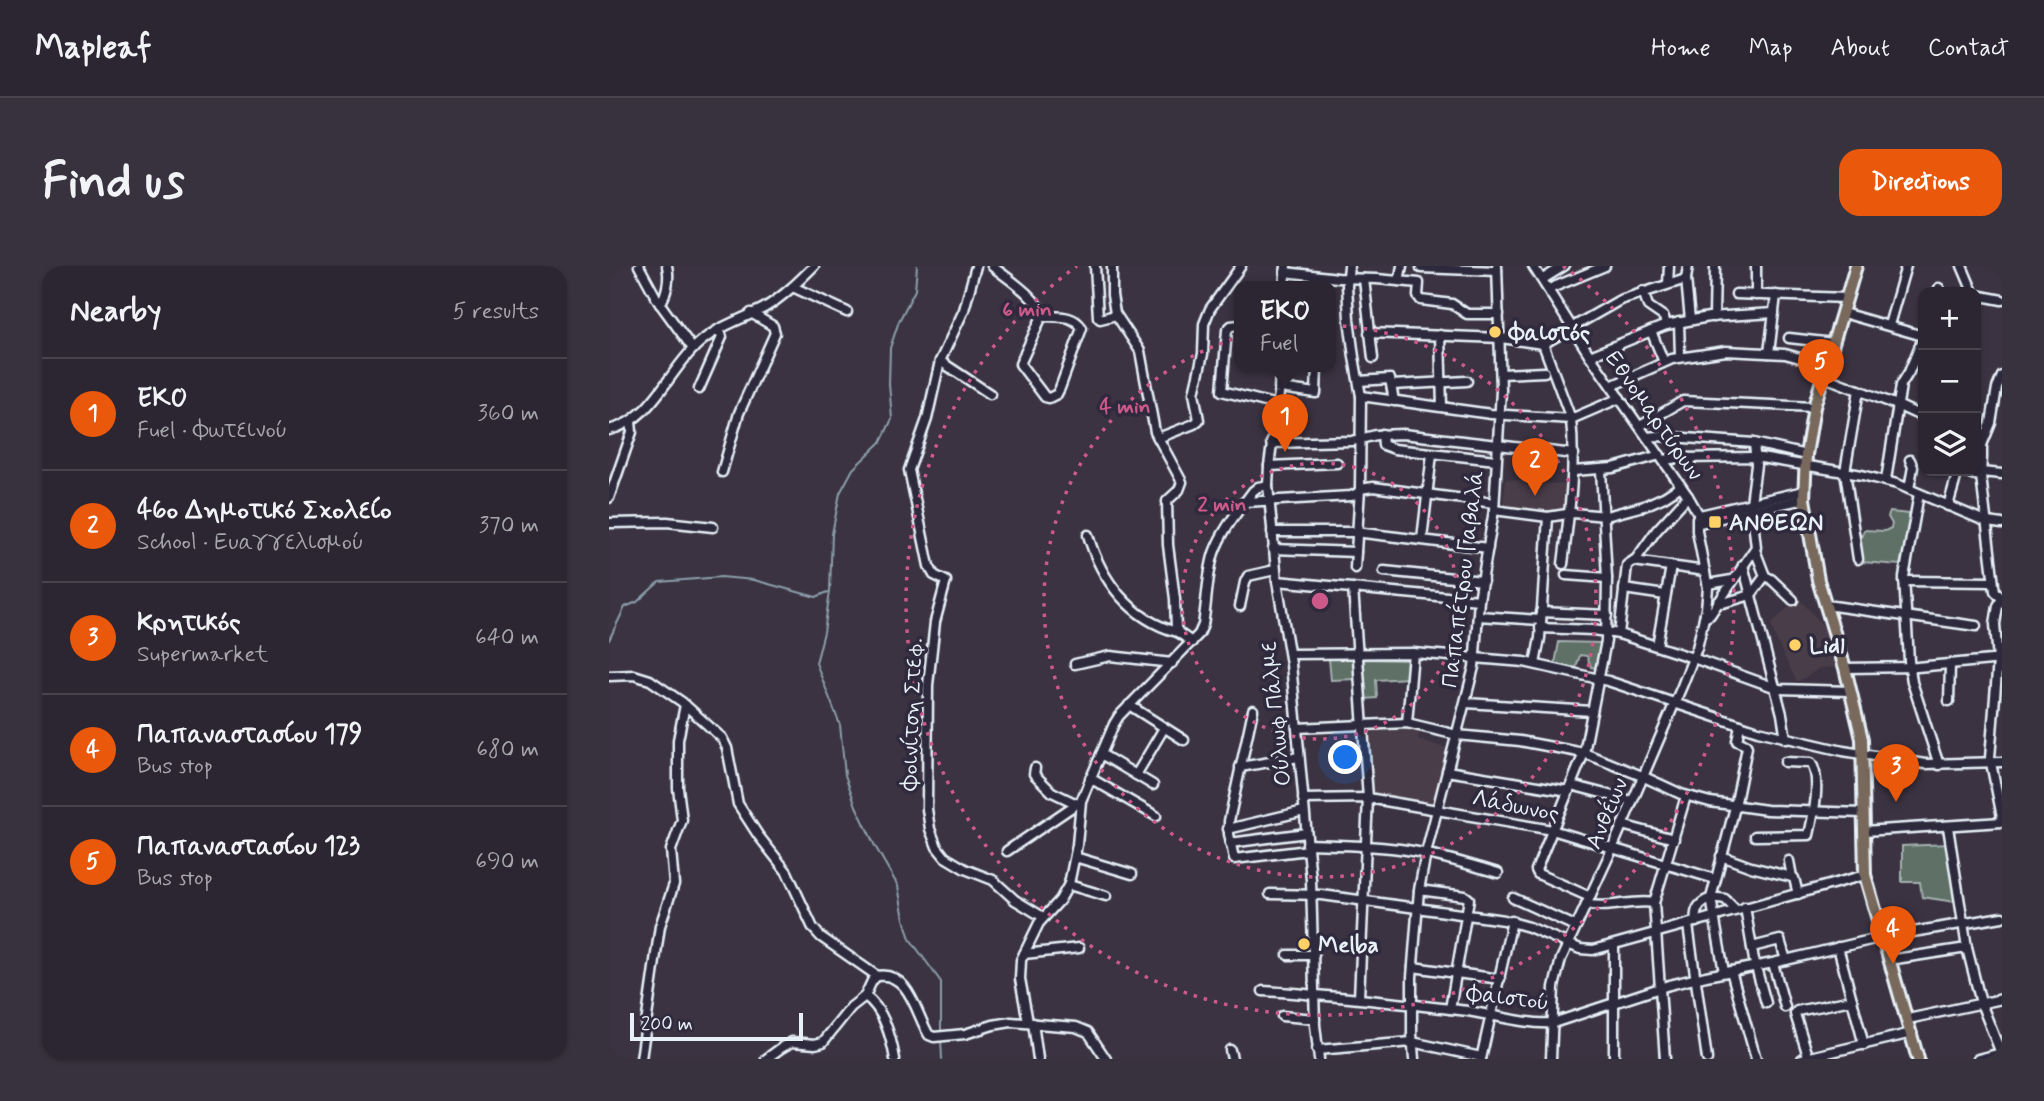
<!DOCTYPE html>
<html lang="en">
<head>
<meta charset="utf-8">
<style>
  body { margin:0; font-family:Mynerve,sans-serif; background:#38323e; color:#f1f3f6 }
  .controls { position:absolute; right:21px; top:21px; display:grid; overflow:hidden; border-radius:14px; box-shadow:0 2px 5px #0004 }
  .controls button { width:63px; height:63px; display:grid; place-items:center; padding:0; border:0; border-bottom:2px solid #48434d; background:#2c2632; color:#f1f3f6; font:35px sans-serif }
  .scale { position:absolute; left:21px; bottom:18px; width:173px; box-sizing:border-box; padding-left:7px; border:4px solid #e8f1f8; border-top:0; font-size:19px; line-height:24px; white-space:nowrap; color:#e8f1f8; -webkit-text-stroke:5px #2f2a3d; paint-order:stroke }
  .you { position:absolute; left:737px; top:492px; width:24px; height:24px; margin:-18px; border:5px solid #fff; border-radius:50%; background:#1a73e8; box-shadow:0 0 0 10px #1a73e833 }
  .badge { display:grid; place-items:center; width:46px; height:46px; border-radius:50%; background:#ea580c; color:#fff; font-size:23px; font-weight:700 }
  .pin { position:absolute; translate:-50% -58px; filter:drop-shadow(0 2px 4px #0008) }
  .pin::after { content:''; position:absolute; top:37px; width:24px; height:21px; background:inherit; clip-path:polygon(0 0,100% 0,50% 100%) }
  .popup { position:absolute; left:625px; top:15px; width:102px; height:91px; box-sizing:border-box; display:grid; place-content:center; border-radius:14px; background:#2c2632; filter:drop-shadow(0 2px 5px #0005); font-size:23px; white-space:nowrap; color:#a6a5ac }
  .popup b { font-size:26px; color:#f1f3f6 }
  .popup::after { content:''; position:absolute; left:50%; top:100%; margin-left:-14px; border:14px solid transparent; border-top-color:#2c2632 }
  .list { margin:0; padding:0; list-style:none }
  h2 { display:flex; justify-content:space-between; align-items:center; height:91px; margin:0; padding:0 28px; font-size:30px }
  h2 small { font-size:23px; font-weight:400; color:#a6a5ac }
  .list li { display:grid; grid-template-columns:46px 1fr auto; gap:21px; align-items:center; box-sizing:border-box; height:112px; padding:0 28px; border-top:2px solid #48434d }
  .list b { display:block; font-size:26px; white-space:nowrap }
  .list p { margin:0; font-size:23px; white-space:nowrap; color:#a6a5ac }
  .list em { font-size:23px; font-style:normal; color:#a6a5ac }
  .icon { flex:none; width:38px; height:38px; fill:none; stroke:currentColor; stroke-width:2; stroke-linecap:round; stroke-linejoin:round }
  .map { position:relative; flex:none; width:1393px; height:793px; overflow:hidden; border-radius:21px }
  header { display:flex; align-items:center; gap:42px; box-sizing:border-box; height:98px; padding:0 35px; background:#2c2632; border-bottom:2px solid #48434d }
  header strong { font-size:33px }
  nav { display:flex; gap:38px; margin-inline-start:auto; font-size:24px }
  .intro { display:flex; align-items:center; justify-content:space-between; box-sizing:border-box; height:168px; padding:0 42px }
  h1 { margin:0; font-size:49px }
  .button { padding:18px 32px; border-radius:21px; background:#ea580c; color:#fff; font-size:24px; font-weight:700 }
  main { display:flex; gap:42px; padding:0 42px }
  aside { flex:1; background:#2c2632; border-radius:21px; box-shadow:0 2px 5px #0004 }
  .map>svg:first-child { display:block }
</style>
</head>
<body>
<header>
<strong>Mapleaf</strong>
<nav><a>Home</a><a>Map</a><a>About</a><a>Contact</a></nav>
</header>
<div class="intro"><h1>Find us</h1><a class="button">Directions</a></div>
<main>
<aside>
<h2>Nearby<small>5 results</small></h2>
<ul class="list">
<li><span class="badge">1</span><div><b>EKO</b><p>Fuel · Φωτεινού</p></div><em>360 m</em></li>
<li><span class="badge">2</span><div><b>46ο Δημοτικό Σχολείο</b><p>School · Ευαγγελισμού</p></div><em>370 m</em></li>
<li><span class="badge">3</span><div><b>Κρητικός</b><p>Supermarket</p></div><em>640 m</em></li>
<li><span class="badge">4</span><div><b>Παπαναστασίου 179</b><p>Bus stop</p></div><em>680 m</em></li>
<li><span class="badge">5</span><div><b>Παπαναστασίου 123</b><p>Bus stop</p></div><em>690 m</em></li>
</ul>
</aside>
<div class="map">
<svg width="1393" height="793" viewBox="0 0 1393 793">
  <rect width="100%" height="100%" fill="#3b3342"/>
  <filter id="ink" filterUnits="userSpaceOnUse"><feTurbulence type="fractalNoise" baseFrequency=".0143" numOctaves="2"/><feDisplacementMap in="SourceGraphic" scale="14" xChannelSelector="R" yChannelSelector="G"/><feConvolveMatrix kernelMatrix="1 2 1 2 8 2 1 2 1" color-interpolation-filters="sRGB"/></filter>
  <g filter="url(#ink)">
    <g fill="#493e48">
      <path d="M897 213 959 219 954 242 942 247 894 241Z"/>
      <path d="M1189 331 1214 360 1219 359 1230 401 1211 402 1188 416 1169 378 1162 359Z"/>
      <path d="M797 459 811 461 809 473 839 483 824 538 763 529 759 461Z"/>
    </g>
    <g fill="#5f6f66" stroke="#a4b0af" stroke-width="2">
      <path d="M1281 246 1300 248 1301 252 1291 299 1253 296 1250 277 1255 264 1276 265 1282 262 1283 258 1279 251Z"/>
      <path d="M950 376 993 377 988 402 982 401 978 390 971 389 967 402 946 398Z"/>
      <path d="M720 393H746L748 413 722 414Z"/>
      <path d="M754 393 801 394 799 412 767 414 768 432 756 433Z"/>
      <path d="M1340 578 1347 636 1313 631 1311 616H1293V580Z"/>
    </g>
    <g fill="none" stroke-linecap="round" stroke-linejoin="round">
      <g stroke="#8c9fab" stroke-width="2">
        <path d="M308 0 306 24 290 55 281 82 280 118 283 153 272 176 244 203 231 227 223 268 221 325 215 366 207 397 231 459 236 509 247 540 266 580 289 620 295 653 301 673 332 716V767"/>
        <path d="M0 374 16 341 28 336 50 316 112 311 145 314 207 331 219 326"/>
        <path d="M332 773 333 793"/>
      </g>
      <defs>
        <g id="minor">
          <path d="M30 0 49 35 84 83"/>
          <path d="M367 0 355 44 331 95 318 153 300 204 320 300 325 309 337 315 326 356 319 419 318 543 321 563 328 581 336 591 356 603 384 614 406 634 434 651"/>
          <path d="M383 0C398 12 429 31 433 50"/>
          <path d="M486 0 489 51 491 53 507 49"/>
          <path d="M503 0V29L506 47 531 85 546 166 573 216 570 224 558 235 559 279 566 333 567 362 570 367 583 376"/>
          <path d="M740 0 738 20 740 53 745 91 752 130 751 223 746 302"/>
          <path d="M924 0 981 90 1079 230 1094 256"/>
          <path d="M1079 0 1077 13 1081 54"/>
          <path d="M1147 0V29"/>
          <path d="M1353 0 1364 26"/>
          <path d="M812 2 888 5"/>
          <path d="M676 6 729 12 768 13 810 17 809 30 812 34 843 38 858 48H890"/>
          <path d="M755 13 764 92"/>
          <path d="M934 13 955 0"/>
          <path d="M790 15 793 0"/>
          <path d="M1059 18 1060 0"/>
          <path d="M675 20 677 0"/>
          <path d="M184 21 238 46"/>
          <path d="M940 23 996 0"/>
          <path d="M1034 25 1039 40 1055 51 1057 59"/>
          <path d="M1328 26 1330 22"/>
          <path d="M1127 28 1238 32"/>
          <path d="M1367 29 1393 34"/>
          <path d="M51 38C58 28 61 12 58 0"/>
          <path d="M1234 47 1314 70"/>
          <path d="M433 50C448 51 464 48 473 62L451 122 448 128 440 132 436 131 411 98Z"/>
          <path d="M1105 51 1106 0"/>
          <path d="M1070 56 1071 90"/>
          <path d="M630 59 622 60 618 64 613 125 668 139"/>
          <path d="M1280 59 1297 0"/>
          <path d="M1042 65 1055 96"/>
          <path d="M760 67 892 72 934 78 1011 34 1077 13"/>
          <path d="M831 69 833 141"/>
          <path d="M1180 72 1224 77"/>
          <path d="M934 78 962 153C967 202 960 249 954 298"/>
          <path d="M1160 87 1167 29"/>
          <path d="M981 90 1057 59 1100 51 1165 47"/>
          <path d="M331 95 381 128"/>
          <path d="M671 100 670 127 660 200 659 219 668 315 682 398 702 614 706 759 710 793"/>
          <path d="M892 108 935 106"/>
          <path d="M1213 110 1288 139 1314 151"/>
          <path d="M1393 110 1388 122 1382 157 1373 179V191L1372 210 1385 319 1386 325 1393 333"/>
          <path d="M750 115 781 113 785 135"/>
          <path d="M783 119 858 115"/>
          <path d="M1002 120 1063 93 1117 85 1176 88 1217 99"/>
          <path d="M671 122 707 127 708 100"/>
          <path d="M90 123 113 71 110 63"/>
          <path d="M752 130 882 148 962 153 1011 132"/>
          <path d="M1031 160 1074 135 1205 141"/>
          <path d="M0 164C43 154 58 107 88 79 107 61 132 54 155 42 174 31 190 15 205 0"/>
          <path d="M773 168 774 179 785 183 887 194"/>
          <path d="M1038 171 1049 170 1145 177 1197 189"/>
          <path d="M549 172 585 158 590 154 585 127 594 88 595 58 601 43 632 0"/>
          <path d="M662 177 743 175 767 169 794 168 965 188"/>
          <path d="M1054 194 1070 192 1146 191 1253 209 1288 218 1378 256 1393 258"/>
          <path d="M660 200 728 197"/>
          <path d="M964 205 1004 202 1051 189"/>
          <path d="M1345 205 1372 210"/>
          <path d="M113 206 130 147 166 67 164 60 142 47"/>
          <path d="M1372 206 1393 208"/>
          <path d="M1277 214 1292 119 1300 106 1314 72"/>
          <path d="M1300 223 1304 201 1301 194"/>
          <path d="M1310 228 1295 311 1300 395 1303 416 1330 499"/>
          <path d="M0 232 23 166 22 155"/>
          <path d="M635 236 742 230 749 227 751 223 764 221 885 237"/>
          <path d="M1339 240 1349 205"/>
          <path d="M885 244 939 251 964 247 997 250 1035 240 1055 231 1072 220"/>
          <path d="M0 257 58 256 104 261"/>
          <path d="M1090 257 1195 233"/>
          <path d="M663 266H746L879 282"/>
          <path d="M479 269C492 314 521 353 568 366"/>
          <path d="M813 273 823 188"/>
          <path d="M664 283 747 286"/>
          <path d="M1146 284 1156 310 1162 313 1184 334"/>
          <path d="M1249 293 1236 206 1250 124"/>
          <path d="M1025 295 1096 305"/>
          <path d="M1134 299 1173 448 1177 473"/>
          <path d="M775 305 874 315"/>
          <path d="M957 309 998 312"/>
          <path d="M668 315 870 334"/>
          <path d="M1295 315 1384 316"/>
          <path d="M1099 318 1123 314"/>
          <path d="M744 322 759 532 750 732"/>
          <path d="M1015 323 1056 329"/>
          <path d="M1393 332 1389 340 1386 358 1389 394 1381 492 1393 551"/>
          <path d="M1109 336 1114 337 1142 329 1156 310"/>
          <path d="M1217 339 1367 360"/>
          <path d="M631 340 636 316 639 310 666 304"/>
          <path d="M932 346 998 349"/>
          <path d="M869 350 932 354"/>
          <path d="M1095 352 1101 349 1147 281 1142 237 1147 199 1145 177"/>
          <path d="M931 362 984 364 1010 368 1084 392 1170 423 1241 425"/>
          <path d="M1010 368 1018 299 1027 293 1047 265 1079 230"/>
          <path d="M1048 380 1062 300"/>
          <path d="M681 388 804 387 915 396 999 415 1149 465 1234 485 1316 498 1393 496"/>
          <path d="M466 398 501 390 563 397"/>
          <path d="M926 398 931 372 939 251"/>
          <path d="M1236 402 1308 401 1393 393"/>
          <path d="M0 410 25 409 41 414 73 436 113 472 118 482 129 538 149 569 178 606 204 662 212 671 268 710C301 705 307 749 320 769L325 771 356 768 384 759 402 756 467 761 479 766 497 793"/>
          <path d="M1340 435 1341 399"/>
          <path d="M857 437 983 445"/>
          <path d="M520 439 575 474"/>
          <path d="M644 444 620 555V568L625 593 699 584"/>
          <path d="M798 457 804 387"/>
          <path d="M688 462 798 457 848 469 911 475 975 487 1033 510 1072 528 1101 536 1158 544 1255 547"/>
          <path d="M492 488 544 519"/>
          <path d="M631 501 690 491"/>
          <path d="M426 502 425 508 443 526 468 538"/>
          <path d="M838 505 960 525"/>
          <path d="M527 509 555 462"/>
          <path d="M481 512 547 550"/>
          <path d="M962 519 1023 535"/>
          <path d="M694 533 759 532 943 564 1106 613"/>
          <path d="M1013 559 1065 573"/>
          <path d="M1339 561 1358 682 1372 737 1393 790"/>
          <path d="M619 563 695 545"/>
          <path d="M1255 565 1393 556"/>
          <path d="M1146 570 1200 569C1204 551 1213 513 1202 497L1176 496"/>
          <path d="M621 577 697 567"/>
          <path d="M698 578C731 579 765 579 798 584 829 589 859 598 889 607"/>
          <path d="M398 585 463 541 466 537"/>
          <path d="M1112 590 1142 601 1183 611 1185 612 1189 628"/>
          <path d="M466 591 523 608"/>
          <path d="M1180 595 1183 611"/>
          <path d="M460 619 497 630"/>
          <path d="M810 624 856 630 860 633 841 743"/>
          <path d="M661 628 713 629 895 654 920 661 971 683 984 684 1256 609"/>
          <path d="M981 631 929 608 927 604 975 487 997 375 998 312 992 204"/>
          <path d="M904 632 966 660"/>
          <path d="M977 638C999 644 1023 633 1045 637"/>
          <path d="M1136 641 1145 694 1157 737"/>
          <path d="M1087 656C1084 638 1099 629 1116 633L1127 644"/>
          <path d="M1079 659 1098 793"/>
          <path d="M1143 681 1171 674 1177 694"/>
          <path d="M1229 681 1255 779"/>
          <path d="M415 688 470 682"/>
          <path d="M679 689H705"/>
          <path d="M1280 694 1358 682"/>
          <path d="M1164 697 1176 741"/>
          <path d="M804 701 891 713"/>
          <path d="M1122 705 1147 793"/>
          <path d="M1115 706 1102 632 1126 541 1138 481 1137 479 1128 475 1131 459"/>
          <path d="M654 725C723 729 790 737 859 745 884 749 920 759 944 757L1060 719 1097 710 1164 697 1274 671 1393 651"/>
          <path d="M256 730C275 743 282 771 286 793"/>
          <path d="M673 750 706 753"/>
          <path d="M1299 753 1393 733"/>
          <path d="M419 756 411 713 412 694 430 657 451 634 460 618 468 579 472 535 505 458 510 450 590 368 594 359C598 336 598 309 605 287 613 264 630 244 644 225L649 221 659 219"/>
          <path d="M424 757 429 793"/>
          <path d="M621 784 623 793"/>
          <path d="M708 784 803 776 872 791"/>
          <path d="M32 793 51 660 65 618 62 584 73 554 69 522V474L76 439"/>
          <path d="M157 793 172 782 183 776 206 778 214 776 242 741 256 730 263 715 268 710"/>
          <path d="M805 793 803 768V711L810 624 817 587 865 401 870 334 885 244 892 124 888 0"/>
          <path d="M872 793 903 655"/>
          <path d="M942 793 945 721 952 693 1003 583 1073 420 1088 382 1097 343 1099 322 1088 265V252L1091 249 1195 225"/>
          <path d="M1005 793V679"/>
          <path d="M1056 793 1045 637 1077 530"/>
          <path d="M1193 793 1303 767"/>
          <path d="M1200 793 1186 748 1188 745 1243 734"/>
          <path d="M1369 793 1392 787"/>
        </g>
        <path id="major" d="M1247 0 1205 141 1197 189 1195 233 1209 314 1236 402 1253 473 1256 609 1309 793"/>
      </defs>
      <use href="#minor" stroke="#e8f1f8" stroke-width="13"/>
      <use href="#major" stroke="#e8f1f8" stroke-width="16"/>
      <use href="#minor" stroke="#2f2a3d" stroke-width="8"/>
      <use href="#major" stroke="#78695c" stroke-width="10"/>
    </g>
  </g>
  <g fill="none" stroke="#cd598a" stroke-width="3.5" stroke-dasharray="3.5 7">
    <circle cx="711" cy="335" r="138"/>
    <circle cx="711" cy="335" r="276"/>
    <path d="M954 0A414 414 0 1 1 468 0"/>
  </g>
  <g fill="#ffd166" stroke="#2f2a3d" stroke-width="2.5">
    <circle cx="886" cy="66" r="7"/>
    <rect x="1099" y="249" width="14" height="14" rx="3.5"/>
    <circle cx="1186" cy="379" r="7"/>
    <circle cx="695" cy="678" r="7"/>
  </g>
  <g text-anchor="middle" stroke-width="7" stroke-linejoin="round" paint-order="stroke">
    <g font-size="23" font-weight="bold" fill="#e8f1f8" stroke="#2f2a3d" text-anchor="start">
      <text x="900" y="74">Φαιστός</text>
      <text x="1120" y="264">ΑΝΘΕΩΝ</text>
      <text x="1200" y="387">Lidl</text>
      <text x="709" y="686">Melba</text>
    </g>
    <g font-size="23" fill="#e8f1f8" stroke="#2f2a3d">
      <text transform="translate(1046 149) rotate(55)" y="8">Εθνομαρτύρων</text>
      <text transform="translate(853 313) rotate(-83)" y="8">Παπαπέτρου Γαβαλά</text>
      <text transform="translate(302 448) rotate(-88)" y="8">Φοινίτση Στεφ.</text>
      <text transform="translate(666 448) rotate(-96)" y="8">Ούλωφ Πάλμε</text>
      <text transform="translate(907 539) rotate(11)" y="8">Λάδωνος</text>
      <text transform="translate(997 547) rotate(-67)" y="8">Ανθέων</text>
      <text transform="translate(899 731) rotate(7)" y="8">Φαιστού</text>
    </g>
  </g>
  <circle cx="711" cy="335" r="10" fill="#cd598a" stroke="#2f2a3d" stroke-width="3.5"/>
  <g font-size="21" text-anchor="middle" font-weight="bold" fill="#cd598a" stroke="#2f2a3d" stroke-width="7" stroke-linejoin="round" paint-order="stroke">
    <text x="418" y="50">6 min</text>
    <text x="516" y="147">4 min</text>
    <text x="613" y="245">2 min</text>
  </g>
</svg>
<div class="controls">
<button>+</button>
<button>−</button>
<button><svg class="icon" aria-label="layers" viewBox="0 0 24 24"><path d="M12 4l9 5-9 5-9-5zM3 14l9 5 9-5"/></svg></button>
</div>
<div class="scale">200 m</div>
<div class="you"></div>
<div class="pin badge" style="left:676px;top:186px">1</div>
<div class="popup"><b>EKO</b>Fuel</div>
<div class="pin badge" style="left:926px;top:230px">2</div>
<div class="pin badge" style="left:1287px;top:536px">3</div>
<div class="pin badge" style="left:1284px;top:698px">4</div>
<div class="pin badge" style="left:1212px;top:131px">5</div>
</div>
</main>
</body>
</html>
